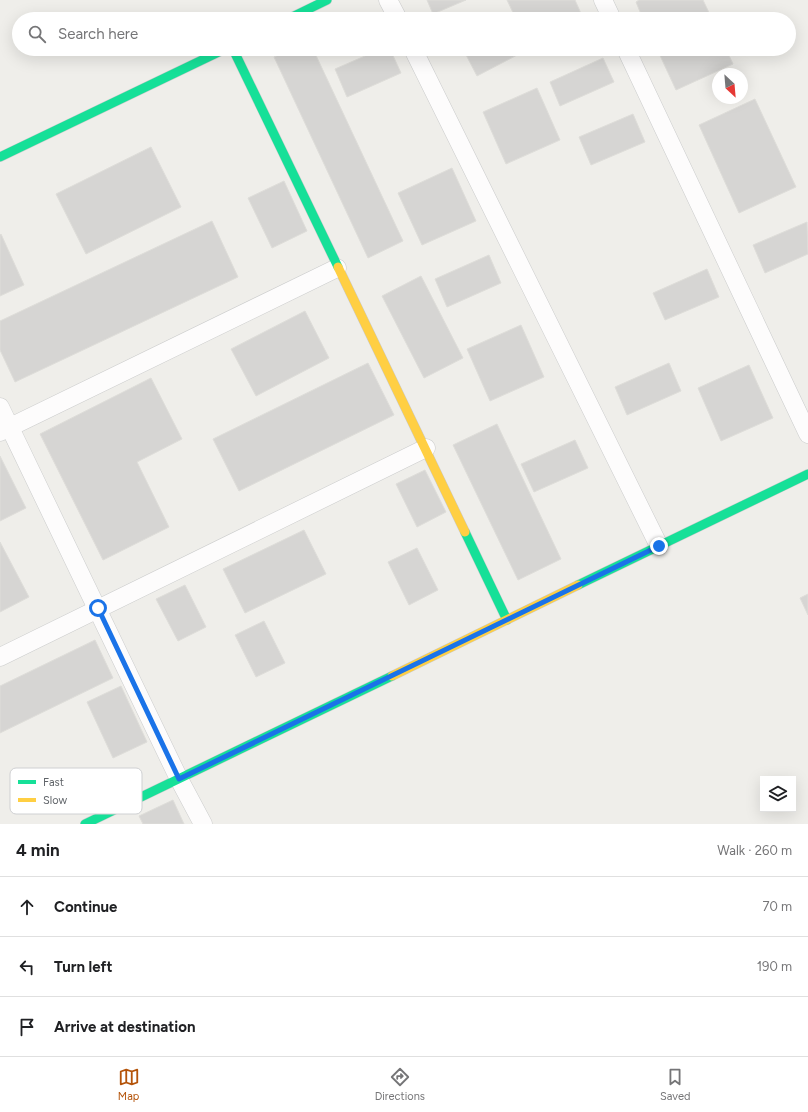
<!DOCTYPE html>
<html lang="en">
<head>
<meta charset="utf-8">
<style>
  body { margin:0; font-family:Figtree,sans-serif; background:#f6f6f6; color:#202124 }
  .controls { position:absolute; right:12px; bottom:12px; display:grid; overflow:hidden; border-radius:0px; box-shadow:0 4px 16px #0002 }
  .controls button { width:36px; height:36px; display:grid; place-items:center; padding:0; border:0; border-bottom:1px solid #e0e0e0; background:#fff; color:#202124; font:20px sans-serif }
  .compass { position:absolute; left:712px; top:68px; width:36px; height:36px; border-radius:50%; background:#fff; box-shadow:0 4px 16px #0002; rotate:154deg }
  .stop { position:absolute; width:12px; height:12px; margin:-9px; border:3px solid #1a73e8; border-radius:50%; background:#fff }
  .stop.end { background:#1a73e8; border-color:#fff; box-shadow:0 1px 4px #0008 }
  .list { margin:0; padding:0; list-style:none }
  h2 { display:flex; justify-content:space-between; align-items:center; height:52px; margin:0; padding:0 16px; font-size:17px }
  h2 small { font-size:13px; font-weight:400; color:#757577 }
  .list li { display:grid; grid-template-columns:26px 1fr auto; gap:12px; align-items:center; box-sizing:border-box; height:60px; padding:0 16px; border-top:1px solid #e0e0e0 }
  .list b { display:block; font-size:15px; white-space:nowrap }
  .list em { font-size:13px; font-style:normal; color:#757577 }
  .icon { flex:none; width:22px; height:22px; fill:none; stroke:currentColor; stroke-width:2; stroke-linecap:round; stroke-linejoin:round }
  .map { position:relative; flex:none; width:808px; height:824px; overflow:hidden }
  .search { position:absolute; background:#fff; box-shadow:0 4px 16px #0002; left:12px; right:12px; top:12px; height:44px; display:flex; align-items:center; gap:10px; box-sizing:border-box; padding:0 14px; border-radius:22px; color:#757577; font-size:15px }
  .sheet { height:232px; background:#fff }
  nav { display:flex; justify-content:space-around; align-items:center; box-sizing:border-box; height:56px; border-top:1px solid #e0e0e0; background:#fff; font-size:11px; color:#757577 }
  nav a { display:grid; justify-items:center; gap:2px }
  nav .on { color:#b45309 }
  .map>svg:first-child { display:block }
</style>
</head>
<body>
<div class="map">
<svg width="808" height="824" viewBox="0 0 808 824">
  <rect width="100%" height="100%" fill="#efeeea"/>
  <g fill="#d6d5d3" stroke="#deddd9">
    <path d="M427 0H466L433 14Z"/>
    <path d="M507 0H575L583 18 516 19Z"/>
    <path d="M639 0H703L712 19H643L636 2Z"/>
    <path d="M292 49H313L403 241 368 258 274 57Z"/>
    <path d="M381 49H390L401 73 347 97 335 69Z"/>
    <path d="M463 49H519L521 53 477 76Z"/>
    <path d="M657 49H726L733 64 676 90Z"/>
    <path d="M603 58 614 82 560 106 550 82Z"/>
    <path d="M537 88 560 140 506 164 483 112Z"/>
    <path d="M755 99 796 187 739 213 699 125Z"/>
    <path d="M633 114 645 142 591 165 579 137Z"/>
    <path d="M151 147 181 207 86 254 56 194Z"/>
    <path d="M452 168 476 221 422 245 398 193Z"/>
    <path d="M284 181 307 231 272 248 248 198Z"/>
    <path d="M212 221 238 277 15 382 0 350V321Z"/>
    <path d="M807 222 808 254 765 273 753 245Z"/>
    <path d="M1 234 24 285 0 296V235Z"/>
    <path d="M489 255 501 283 447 307 435 279Z"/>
    <path d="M707 269 719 297 665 320 653 293Z"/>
    <path d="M421 276 463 358 424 378 382 296Z"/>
    <path d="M305 311 329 358 256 396 231 349Z"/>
    <path d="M521 325 544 377 490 401 467 349Z"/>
    <path d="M368 363 394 415 239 491 213 439Z"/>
    <path d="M669 363 681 391 627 415 615 387Z"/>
    <path d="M749 365 773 418 721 441 698 388Z"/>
    <path d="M151 378 182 439 137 462 169 527 103 560 40 434Z"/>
    <path d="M497 424 561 559 518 580 453 445Z"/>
    <path d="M575 440 588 468 534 492 521 464Z"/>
    <path d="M0 456 26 508 0 521Z"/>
    <path d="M425 470 446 512 417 527 396 484Z"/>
    <path d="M304 530 326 574 245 613 223 569Z"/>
    <path d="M0 542 29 597 0 612Z"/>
    <path d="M417 548 438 590 409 605 388 562Z"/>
    <path d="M185 585 206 627 178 641 156 599Z"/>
    <path d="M808 594V615L800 598Z"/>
    <path d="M264 621 285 663 256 677 235 635Z"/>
    <path d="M95 640 113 678 0 733V686Z"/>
    <path d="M121 686 147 742 113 758 87 702Z"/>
    <path d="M173 800 184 824H143L139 816Z"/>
  </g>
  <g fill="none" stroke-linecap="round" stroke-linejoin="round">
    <defs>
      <g id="street">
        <path d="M388 0 398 19"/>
        <path d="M603 0 612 19"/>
        <path d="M413 49 659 546"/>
        <path d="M626 49 808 434"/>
        <path d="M0 407 179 779 203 824"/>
        <path d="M0 432 337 268"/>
        <path d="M0 657 426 448"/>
      </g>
      <g id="fast">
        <path d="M288 19 327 0"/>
        <path d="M233 49 338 267"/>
        <path d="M0 157 225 49"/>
        <path d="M465 532 507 620"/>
        <path d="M578 585 808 474"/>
        <path d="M85 824 392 676"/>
      </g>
      <g id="slow">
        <path d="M338 267 465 532"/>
        <path d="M392 676 578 585"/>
      </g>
    </defs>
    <use href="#street" stroke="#cbcccc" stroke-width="19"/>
    <use href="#fast" stroke="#cacacb" stroke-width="10"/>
    <use href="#slow" stroke="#cacacb" stroke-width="10"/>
    <use href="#street" stroke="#fdfcfc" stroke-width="18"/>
    <use href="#fast" stroke="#16e098" stroke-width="9"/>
    <use href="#slow" stroke="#ffcf43" stroke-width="9"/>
  </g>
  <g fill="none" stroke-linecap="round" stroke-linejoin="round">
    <path stroke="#1a73e8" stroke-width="5" d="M98 608 179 779 659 546"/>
  </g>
  <rect x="10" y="768" width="132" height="46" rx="6" fill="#fff" stroke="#cfd0d2" stroke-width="1"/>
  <rect x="18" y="780" width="18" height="4" fill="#16e098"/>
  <rect x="18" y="798" width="18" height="4" fill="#ffcf43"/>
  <g font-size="11" fill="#5f6368">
    <text x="43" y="786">Fast</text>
    <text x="43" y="804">Slow</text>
  </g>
</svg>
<div class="controls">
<button><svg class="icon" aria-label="layers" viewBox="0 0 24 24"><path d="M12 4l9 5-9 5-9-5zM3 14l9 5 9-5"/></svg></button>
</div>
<svg class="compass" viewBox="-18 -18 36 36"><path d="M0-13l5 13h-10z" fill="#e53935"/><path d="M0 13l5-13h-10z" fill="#757577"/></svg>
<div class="stop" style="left:98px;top:608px"></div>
<div class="stop end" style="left:659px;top:546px"></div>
<div class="search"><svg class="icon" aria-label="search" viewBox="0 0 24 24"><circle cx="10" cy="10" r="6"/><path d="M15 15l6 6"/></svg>Search here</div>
</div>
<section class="sheet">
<h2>4 min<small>Walk · 260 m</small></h2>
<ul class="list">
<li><svg class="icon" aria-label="ahead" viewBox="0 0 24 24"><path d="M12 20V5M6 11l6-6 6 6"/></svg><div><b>Continue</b></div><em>70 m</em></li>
<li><svg class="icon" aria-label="left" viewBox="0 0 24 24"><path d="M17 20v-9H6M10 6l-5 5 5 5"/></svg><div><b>Turn left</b></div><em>190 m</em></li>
<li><svg class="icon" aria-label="arrive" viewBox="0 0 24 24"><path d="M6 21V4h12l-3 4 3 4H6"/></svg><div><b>Arrive at destination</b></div></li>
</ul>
</section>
<nav>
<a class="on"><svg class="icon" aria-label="map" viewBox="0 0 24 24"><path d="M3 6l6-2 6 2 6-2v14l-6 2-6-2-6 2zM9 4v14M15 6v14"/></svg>Map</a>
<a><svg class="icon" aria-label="directions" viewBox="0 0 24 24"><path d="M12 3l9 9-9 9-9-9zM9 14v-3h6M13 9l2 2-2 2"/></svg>Directions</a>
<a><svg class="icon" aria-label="saved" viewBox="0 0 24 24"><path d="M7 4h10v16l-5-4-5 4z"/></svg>Saved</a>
</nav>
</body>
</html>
